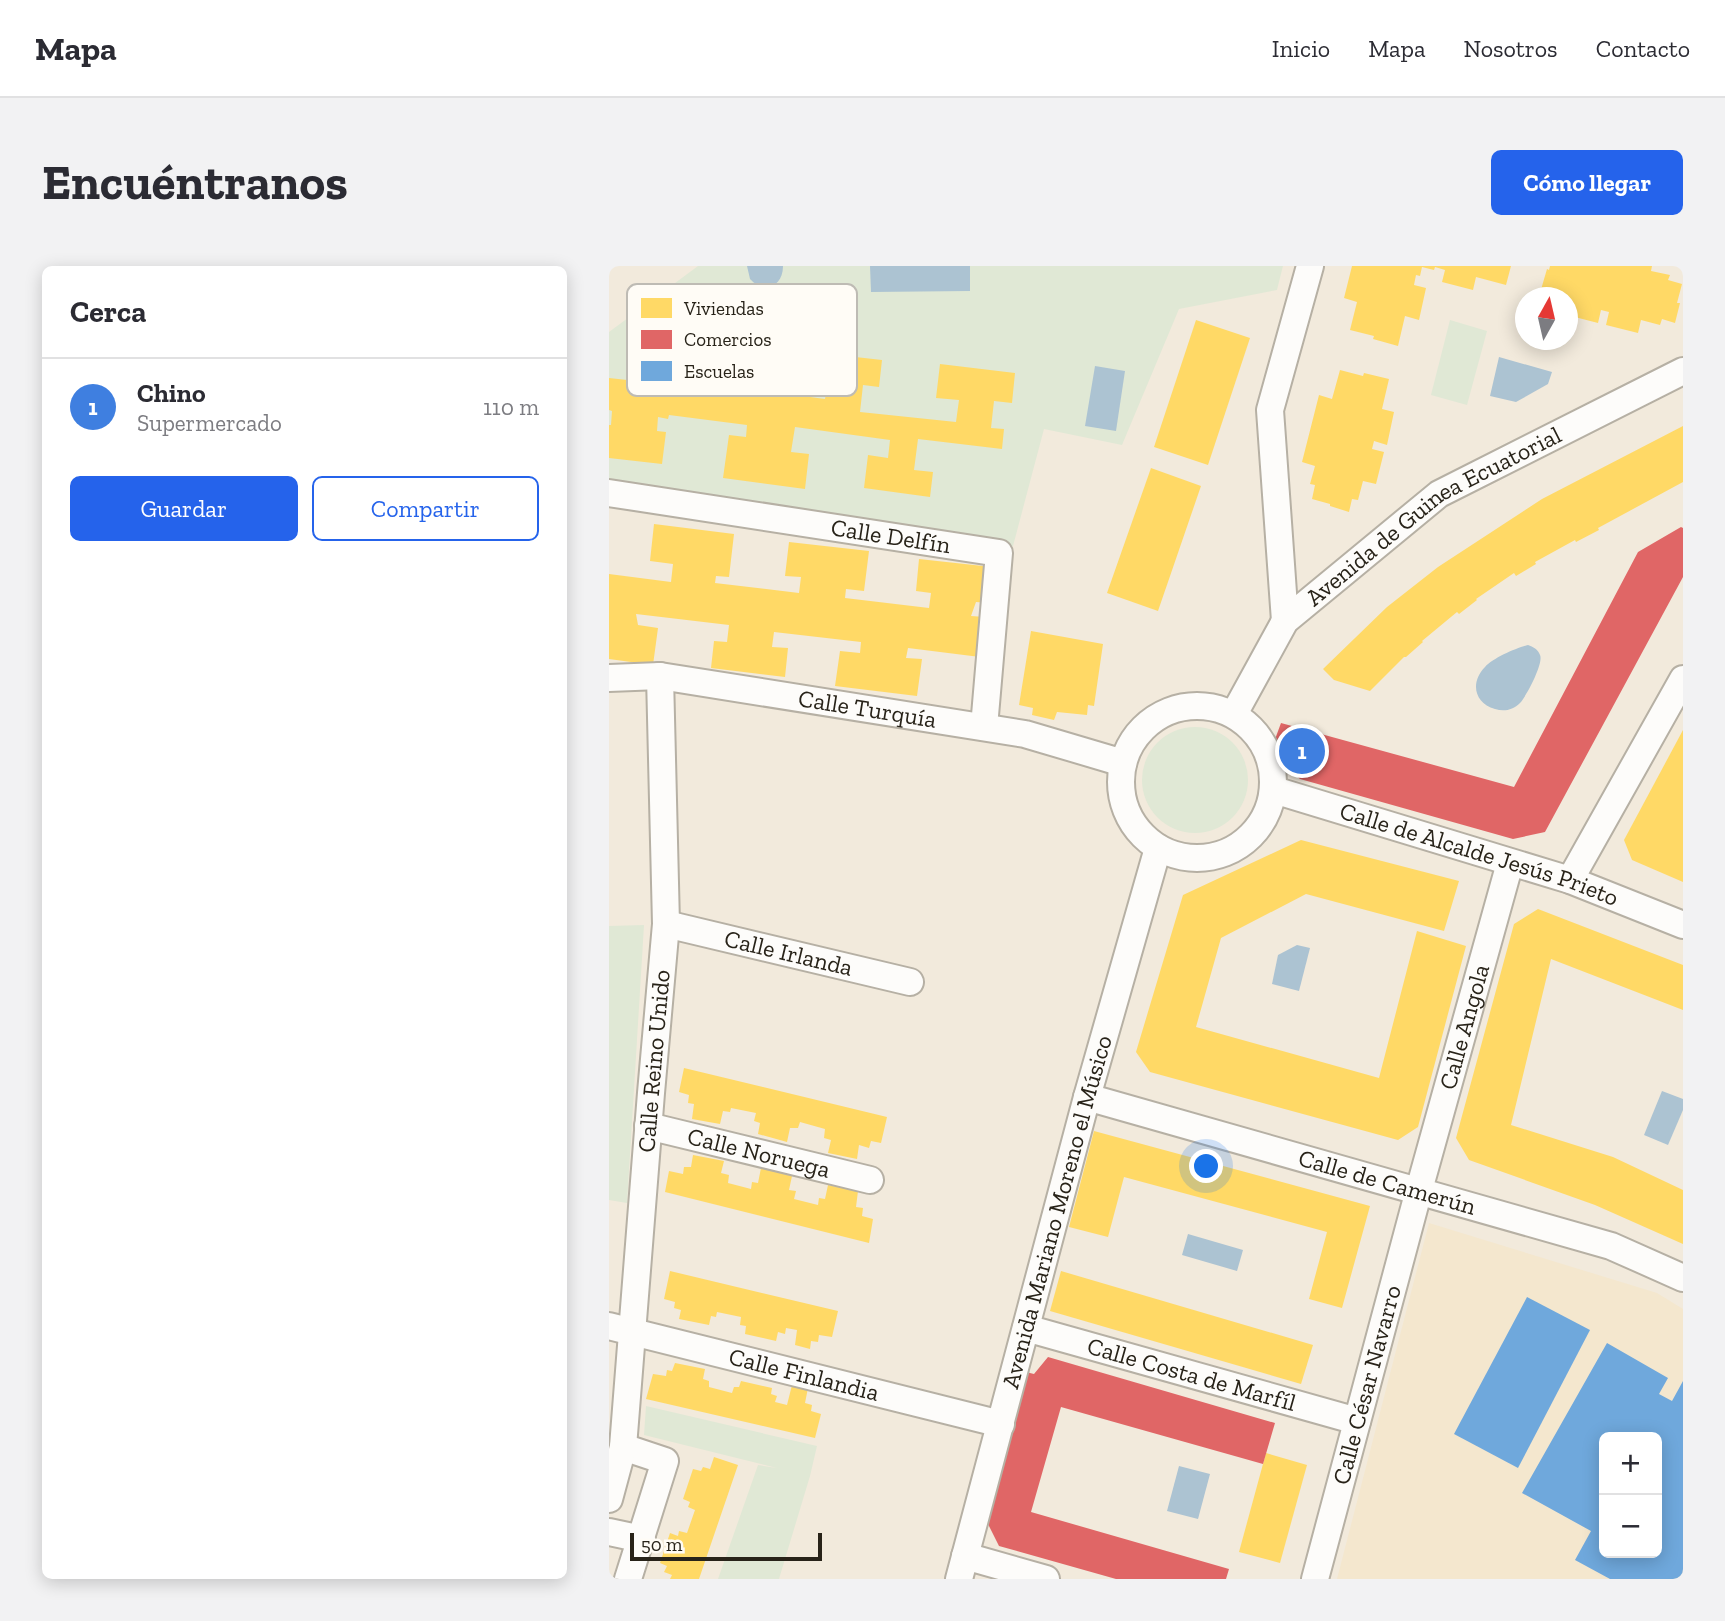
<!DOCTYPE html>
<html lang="es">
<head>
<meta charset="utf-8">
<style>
  body { margin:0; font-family:"Zilla Slab",serif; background:#f2f2f3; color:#2b2b33 }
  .controls { position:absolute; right:21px; bottom:21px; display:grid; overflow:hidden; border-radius:10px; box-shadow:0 4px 18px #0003 }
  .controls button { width:63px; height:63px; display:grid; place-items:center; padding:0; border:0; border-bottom:2px solid #e1e1e2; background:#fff; color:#2b2b33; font:35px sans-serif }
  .compass { position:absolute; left:906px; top:21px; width:63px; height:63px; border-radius:50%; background:#fff; box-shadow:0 4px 18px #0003; rotate:8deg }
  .scale { position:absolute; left:21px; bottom:18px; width:192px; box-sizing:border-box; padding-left:7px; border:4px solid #282319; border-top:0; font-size:19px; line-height:24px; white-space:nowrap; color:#282319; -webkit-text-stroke:5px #fffcf6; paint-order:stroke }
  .you { position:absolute; left:598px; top:901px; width:24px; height:24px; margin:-18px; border:5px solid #fff; border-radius:50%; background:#1a73e8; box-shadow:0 0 0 10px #1a73e833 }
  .badge { display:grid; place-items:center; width:46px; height:46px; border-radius:50%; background:#2563eb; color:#fff; font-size:23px; font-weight:700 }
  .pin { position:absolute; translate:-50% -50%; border:4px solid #fff; box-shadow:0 2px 7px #0006 }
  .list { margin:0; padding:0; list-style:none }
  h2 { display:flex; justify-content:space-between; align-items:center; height:91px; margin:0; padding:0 28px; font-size:30px }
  h2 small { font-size:23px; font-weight:400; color:#7c7c81 }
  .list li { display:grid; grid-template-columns:46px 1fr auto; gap:21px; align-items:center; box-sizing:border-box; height:98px; padding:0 28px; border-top:2px solid #e1e1e2 }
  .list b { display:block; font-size:26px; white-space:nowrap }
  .list p { margin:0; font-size:23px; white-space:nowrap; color:#7c7c81 }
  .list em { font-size:23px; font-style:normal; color:#7c7c81 }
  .actions { display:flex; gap:14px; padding:21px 28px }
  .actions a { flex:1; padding:16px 0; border:2px solid #2563eb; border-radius:10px; text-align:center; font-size:24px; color:#2563eb }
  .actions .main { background:#2563eb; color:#fff }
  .map { position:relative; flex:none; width:1074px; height:1313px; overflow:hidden; border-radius:10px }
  header { display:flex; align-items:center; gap:42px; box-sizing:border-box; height:98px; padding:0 35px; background:#fff; border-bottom:2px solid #e1e1e2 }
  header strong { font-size:33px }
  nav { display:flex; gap:38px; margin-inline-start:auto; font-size:24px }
  .intro { display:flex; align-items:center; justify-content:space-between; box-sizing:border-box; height:168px; padding:0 42px }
  h1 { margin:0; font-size:49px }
  .button { padding:18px 32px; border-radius:10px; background:#2563eb; color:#fff; font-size:24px; font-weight:700 }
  main { display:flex; gap:42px; padding:0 42px }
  aside { flex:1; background:#fff; border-radius:10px; box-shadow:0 4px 18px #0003 }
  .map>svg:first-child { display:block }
</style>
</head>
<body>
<header>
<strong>Mapa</strong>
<nav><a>Inicio</a><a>Mapa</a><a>Nosotros</a><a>Contacto</a></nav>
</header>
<div class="intro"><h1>Encuéntranos</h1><a class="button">Cómo llegar</a></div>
<main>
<aside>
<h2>Cerca<small></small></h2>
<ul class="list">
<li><span class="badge" style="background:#3f7fe0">1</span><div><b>Chino</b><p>Supermercado</p></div><em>110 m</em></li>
</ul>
<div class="actions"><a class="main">Guardar</a><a>Compartir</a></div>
</aside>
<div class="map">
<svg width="1074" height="1313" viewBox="0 0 1074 1313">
  <rect width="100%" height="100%" fill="#f2eadc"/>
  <path fill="#f4e7ce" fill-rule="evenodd" d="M820 957 1048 1027 1074 1043V1313H728ZM995 1171H1048V1287H995Z"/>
  <g fill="#e0e8d5">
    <path d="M89 0H674L668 24 570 43 513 179 435 163 404 280 0 217V66Z"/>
    <path d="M841 54 878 65 858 139 822 129Z"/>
    <circle cx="586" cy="514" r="53"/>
    <path d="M35 659 18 937 0 934V660Z"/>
    <path d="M37 1140 208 1180 201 1210 170 1313H109L149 1199 168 1202 35 1169Z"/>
  </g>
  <g fill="#acc3d2">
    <path d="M138 0H174C174 21 155 28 141 13Z"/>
    <path d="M261 0H361V25L262 26Z"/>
    <path d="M890 91 943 106 939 118 907 136 881 130Z"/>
    <path d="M486 100 516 105 507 165 476 160Z"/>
    <path d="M919 379C924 381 929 383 931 389 935 397 917 431 911 437 904 444 895 446 886 443 865 437 861 416 876 401 884 392 907 382 919 379Z"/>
    <path d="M688 679 701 682 690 725 663 718 669 689Z"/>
    <path d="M1053 825 1074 833V844L1059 879 1035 869Z"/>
    <path d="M579 968 634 984 628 1005 573 989Z"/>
    <path d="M570 1200 601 1208 589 1253 558 1245Z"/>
  </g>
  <g fill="#ffd966">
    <path d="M743 0H902L897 19 867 11 864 24 833 16 836 4 826 1 825 4 813 1 811 10 807 9 805 19 817 22 810 54 796 50 789 80 764 73 765 70 741 64 748 36 735 32Z"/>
    <path d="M941 0H1043L1042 5 1061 9 1059 14 1073 18 1068 37H1071L1066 57 1053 53 1051 59 1032 54 1029 67 997 59 1000 46 992 44 989 57 958 49 960 35H958V32H946L931 27 938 3 940 4Z"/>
    <path d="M587 54 641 72 599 199 545 181Z"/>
    <path d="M67 62 150 74 145 110 128 108 126 121 216 133 218 122 199 114 202 86 273 94 270 121 254 119 251 146 347 156 350 134 327 132 331 98 406 107 403 137 385 135 382 162 395 163 393 183 309 173 305 204 324 206 321 231 255 222 259 189 279 192 281 174 186 161 182 186 200 188 196 223 114 212 120 169 137 171 138 159 60 149 59 153 49 151 48 165 57 166 53 198 0 192V159H2L3 145 0 144V112L64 119 65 116 82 120 85 96 63 93Z"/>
    <path d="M731 104 754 110 755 107 780 113 773 143 785 146 778 179 765 175 763 183 775 186 767 218 754 215 749 234 743 233 740 246 721 240V238L703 233 706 219 701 218 706 200 693 196 710 129 723 133Z"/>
    <path d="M1074 160V216L989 262 990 264 967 276 966 274 926 296 927 298 907 310 905 307 867 333 868 334 850 348 848 346 813 375 814 376 797 391H795L761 425 725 414 714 403 778 341 829 301 933 233Z"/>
    <path d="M542 202 592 220 549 345 498 327Z"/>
    <path d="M45 258 125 268 120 311 107 310 106 317 190 327 192 311 176 310 180 276 260 285 255 325 237 323 236 332 320 342 322 327 307 325 310 293 383 301 379 337 367 336 362 350 376 351 371 391 299 382 297 392 313 393 308 430 226 420 231 385 251 387 252 376 165 366 163 381 179 382 176 411 102 402 105 375 118 376 120 359 27 348 29 359 49 362 44 399 0 393V308L62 316 64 298 41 295Z"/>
    <path d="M422 365 494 378 485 440 479 439 478 449 448 446 445 454 423 449 424 442 410 439Z"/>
    <path d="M1074 464V616L1023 594 1015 574Z"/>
    <path d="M692 574 850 615 835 665 697 628 612 672 587 761 770 812 808 665 857 680 809 861 789 874 541 806 527 786 574 629Z"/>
    <path d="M929 643 1074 699V744L942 693 902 859 1004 891 1074 924V978L986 939 860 894 847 872 905 658Z"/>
    <path d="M75 802 278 851 272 877 262 875 260 882 250 879 248 893 219 887 222 874 215 872 216 863 191 856 189 862H181L178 876 149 868 151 857 145 855 147 847 122 842 121 846 114 845 111 858 83 853 85 838 79 837 80 829 70 826Z"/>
    <path d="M485 865 761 940 733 1042 700 1033 718 966 515 911 499 971 460 961Z"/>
    <path d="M84 889 115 895 112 907 120 909 119 917 142 923 143 916 149 917 152 902 183 910 180 924 187 925 185 933 209 939 210 932 216 933 219 919 249 925 247 941 254 942 253 950 264 953 260 977 56 926 60 905 74 908 75 901H82Z"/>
    <path d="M61 1005 229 1045 223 1071 210 1069 209 1076 202 1075 201 1083 186 1079 188 1064 177 1062 176 1068 169 1066 167 1075 136 1068 137 1060 131 1059 132 1051 108 1046 107 1051 102 1050 100 1059 70 1053 72 1044 65 1042 66 1036 55 1033Z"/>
    <path d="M452 1005 704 1079 692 1118 441 1045Z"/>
    <path d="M66 1097 96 1103 94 1113 100 1115V1121L123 1127 125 1121H130L132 1115 163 1122 162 1128 168 1130 166 1136 178 1139 183 1119 199 1122 196 1137 203 1139 202 1145 212 1148 206 1172 37 1133 44 1108 57 1110 58 1104 63 1105Z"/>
    <path d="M657 1187 698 1199 671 1297 630 1286Z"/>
    <path d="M105 1191 129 1199 90 1313H61L63 1309 55 1306 58 1300 51 1297 61 1267 69 1270 70 1265 78 1267 86 1244 79 1241 81 1236 74 1233 84 1203 92 1205 94 1201 101 1203Z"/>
  </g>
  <g fill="#e06666">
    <path d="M1072 261 1074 262V311L936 566 904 573 691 513 676 498 665 476 672 457 905 521 1029 286Z"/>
    <path d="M439 1091 666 1157 654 1198 452 1141 422 1246 620 1303 617 1313H507L390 1280 379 1258 417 1106 425 1108Z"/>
  </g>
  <g fill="#6fa8dc" fill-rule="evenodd">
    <path d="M918 1031 981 1064 909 1202 845 1168Z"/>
    <path d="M998 1077 1059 1112 1050 1128 1063 1135 1074 1115V1313H1001L966 1294 982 1265 913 1227ZM995 1171H1048V1287H995Z"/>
  </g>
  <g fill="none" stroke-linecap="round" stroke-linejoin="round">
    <defs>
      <g id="street">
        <path id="s1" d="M0 227 390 287 375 461"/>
        <path d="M676 355 661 144 701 0"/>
        <path id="s2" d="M0 412 51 410 416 468 514 497"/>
        <circle cx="588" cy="516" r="76"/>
        <path id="s3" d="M625 448 676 355 830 228 1074 105"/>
        <path id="s4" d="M665 524 961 614 1074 659"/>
        <path d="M961 614 1074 413"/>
        <path id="s5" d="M57 658 301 716"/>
        <path id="s6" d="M478 831 1002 980 1074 1012"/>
        <path id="s7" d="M39 860 261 914"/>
        <path id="s8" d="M0 1060 392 1158"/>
        <path id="s9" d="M417 1062 748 1155"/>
        <path d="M14 1181 56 1195 19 1313"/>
        <path id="s10" d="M0 1233 14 1181 42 827 57 658 51 410"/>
        <path d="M0 1266 33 1273"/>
        <path d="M356 1290 437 1313"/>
        <path id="s11" d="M350 1313 478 831 549 582"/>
        <path id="s12" d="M706 1313 810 924 901 597"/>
      </g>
    </defs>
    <use href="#street" stroke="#b6b0a4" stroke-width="30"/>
    <use href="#street" stroke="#fdfcfa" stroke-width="26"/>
  </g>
  <g text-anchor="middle" stroke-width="7" stroke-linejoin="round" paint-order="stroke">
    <g font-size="24" fill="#282319" stroke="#fffcf6">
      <text dy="8" stroke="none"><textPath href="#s3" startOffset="289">Avenida de Guinea Ecuatorial</textPath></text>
      <text dy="8" stroke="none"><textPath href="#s1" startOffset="285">Calle Delfín</textPath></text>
      <text dy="8" stroke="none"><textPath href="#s2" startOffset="261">Calle Turquía</textPath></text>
      <text dy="8" stroke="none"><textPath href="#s4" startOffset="215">Calle de Alcalde Jesús Prieto</textPath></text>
      <text dy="8" stroke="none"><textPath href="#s5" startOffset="126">Calle Irlanda</textPath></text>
      <text dy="8" stroke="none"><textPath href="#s12" startOffset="572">Calle Angola</textPath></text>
      <text dy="8" stroke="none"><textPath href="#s10" startOffset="441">Calle Reino Unido</textPath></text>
      <text dy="8" stroke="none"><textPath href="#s7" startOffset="114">Calle Noruega</textPath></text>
      <text dy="8" stroke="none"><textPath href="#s6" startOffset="312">Calle de Camerún</textPath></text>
      <text dy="8" stroke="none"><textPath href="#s11" startOffset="380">Avenida Mariano Moreno el Músico</textPath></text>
      <text dy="8" stroke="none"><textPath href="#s8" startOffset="201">Calle Finlandia</textPath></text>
      <text dy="8" stroke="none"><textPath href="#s9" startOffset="172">Calle Costa de Marfíl</textPath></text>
      <text dy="8" stroke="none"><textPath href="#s12" startOffset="201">Calle César Navarro</textPath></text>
    </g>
  </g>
  <rect x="18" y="18" width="230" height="112" rx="10" fill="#fffcf6" stroke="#bebbb4" stroke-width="2"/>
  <rect x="32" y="32" width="31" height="20" fill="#ffd966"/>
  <rect x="32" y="64" width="31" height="19" fill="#e06666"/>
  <rect x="32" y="95" width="31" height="20" fill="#6fa8dc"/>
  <g font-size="19" fill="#282319">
    <text x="75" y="49">Viviendas</text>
    <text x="75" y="80">Comercios</text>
    <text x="75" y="112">Escuelas</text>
  </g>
</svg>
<div class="controls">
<button>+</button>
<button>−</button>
</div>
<svg class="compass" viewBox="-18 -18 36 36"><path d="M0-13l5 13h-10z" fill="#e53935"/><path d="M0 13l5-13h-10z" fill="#7c7c81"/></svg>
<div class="scale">50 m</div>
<div class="you"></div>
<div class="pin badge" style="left:693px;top:485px;background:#3f7fe0">1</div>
</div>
</main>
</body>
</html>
